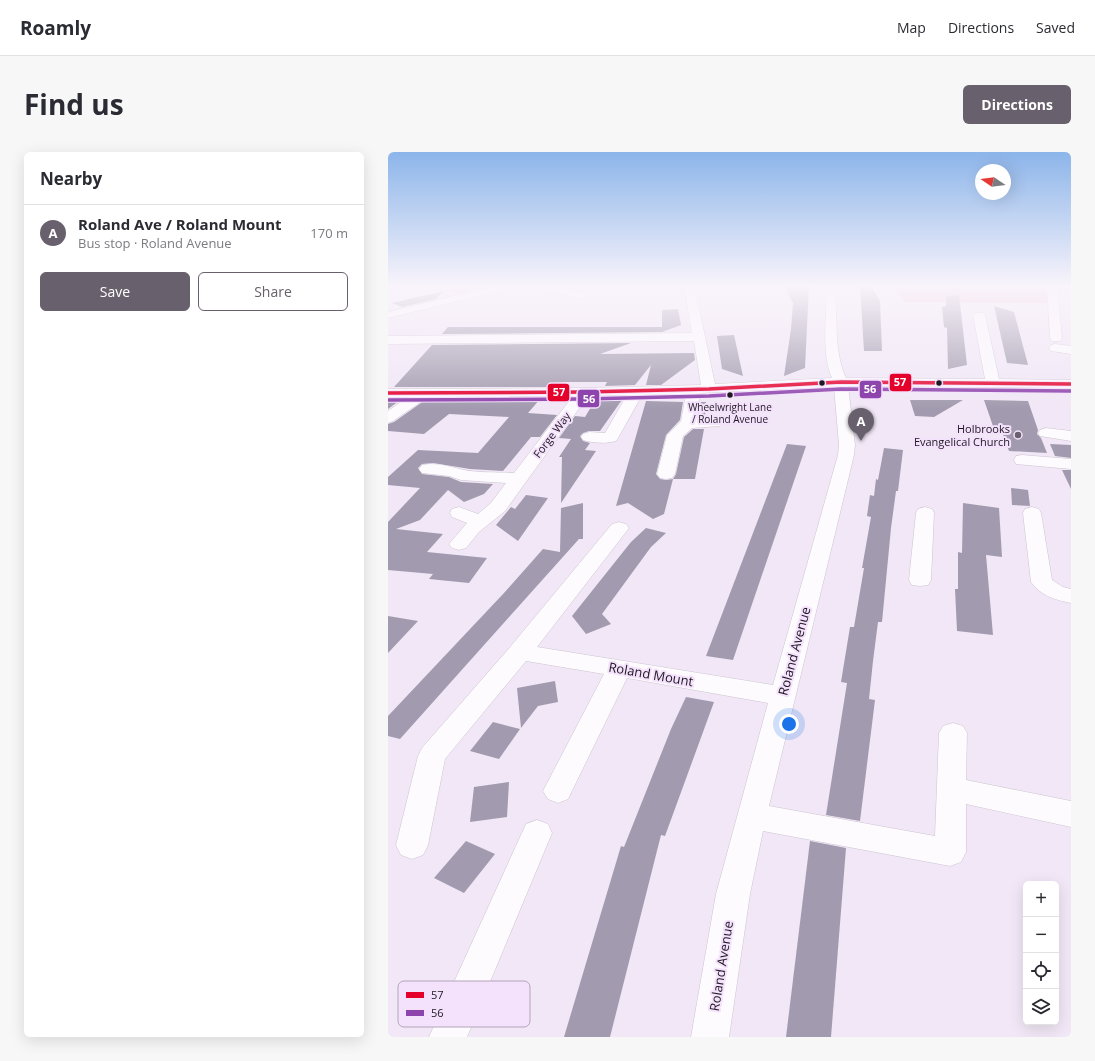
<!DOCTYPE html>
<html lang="en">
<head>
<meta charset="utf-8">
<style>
  body { margin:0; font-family:"Open Sans",sans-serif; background:#f7f7f7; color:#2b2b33 }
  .controls { position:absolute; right:12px; bottom:12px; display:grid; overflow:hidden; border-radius:6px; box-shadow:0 4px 16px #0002 }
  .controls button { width:36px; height:36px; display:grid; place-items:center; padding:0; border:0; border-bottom:1px solid #e1e1e2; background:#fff; color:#2b2b33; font:20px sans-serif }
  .compass { position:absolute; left:587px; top:12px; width:36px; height:36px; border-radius:50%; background:#fff; box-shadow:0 4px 16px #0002; rotate:283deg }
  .you { position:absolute; left:401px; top:572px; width:14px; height:14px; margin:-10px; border:3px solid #fff; border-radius:50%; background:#1a73e8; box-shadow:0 0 0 6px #1a73e833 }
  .badge { display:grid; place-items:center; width:26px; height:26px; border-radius:50%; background:#68606c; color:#fff; font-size:13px; font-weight:700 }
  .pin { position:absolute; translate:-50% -33px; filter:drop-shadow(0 1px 2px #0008) }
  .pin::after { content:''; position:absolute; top:21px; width:14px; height:12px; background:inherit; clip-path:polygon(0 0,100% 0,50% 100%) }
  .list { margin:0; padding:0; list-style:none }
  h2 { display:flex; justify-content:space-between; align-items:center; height:52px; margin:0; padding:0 16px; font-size:17px }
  h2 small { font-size:13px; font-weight:400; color:#7c7c81 }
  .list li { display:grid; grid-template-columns:26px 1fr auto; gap:12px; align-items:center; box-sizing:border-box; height:56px; padding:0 16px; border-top:1px solid #e1e1e2 }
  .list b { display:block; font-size:15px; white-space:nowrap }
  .list p { margin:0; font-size:13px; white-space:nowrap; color:#7c7c81 }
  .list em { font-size:13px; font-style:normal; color:#7c7c81 }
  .actions { display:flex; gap:8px; padding:12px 16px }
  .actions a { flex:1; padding:9px 0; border:1px solid #68606c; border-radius:6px; text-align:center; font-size:14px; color:#68606c }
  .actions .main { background:#68606c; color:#fff }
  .icon { flex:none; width:22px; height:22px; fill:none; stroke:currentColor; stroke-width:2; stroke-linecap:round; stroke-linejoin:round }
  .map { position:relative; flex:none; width:683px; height:885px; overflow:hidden; border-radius:6px }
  header { display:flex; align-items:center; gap:24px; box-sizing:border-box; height:56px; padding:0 20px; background:#fff; border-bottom:1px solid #e1e1e2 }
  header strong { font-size:19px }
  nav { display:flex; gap:22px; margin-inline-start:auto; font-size:14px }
  .intro { display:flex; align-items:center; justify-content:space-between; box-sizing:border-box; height:96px; padding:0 24px }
  h1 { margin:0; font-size:28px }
  .button { padding:10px 18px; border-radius:6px; background:#68606c; color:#fff; font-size:14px; font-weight:700 }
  main { display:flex; gap:24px; padding:0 24px }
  aside { flex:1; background:#fff; border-radius:6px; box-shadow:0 4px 16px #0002 }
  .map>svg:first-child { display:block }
</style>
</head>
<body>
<header>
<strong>Roamly</strong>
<nav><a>Map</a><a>Directions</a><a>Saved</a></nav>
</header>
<div class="intro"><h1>Find us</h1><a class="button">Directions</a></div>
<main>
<aside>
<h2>Nearby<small></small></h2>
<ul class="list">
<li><span class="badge">A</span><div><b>Roland Ave / Roland Mount</b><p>Bus stop · Roland Avenue</p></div><em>170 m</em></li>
</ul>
<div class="actions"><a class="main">Save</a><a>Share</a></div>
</aside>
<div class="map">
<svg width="683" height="885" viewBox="0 0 683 885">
  <rect width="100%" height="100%" fill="#f1e7f6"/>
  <g fill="#efbece">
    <path d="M28 133H83L92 136 72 142 47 133 35 136Z"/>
    <path d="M529 133H668L667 151 517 150 507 137 532 136Z"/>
  </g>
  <g fill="#a29baf">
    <path d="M396 133H421L417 216 396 224 403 177 405 151Z"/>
    <path d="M472 133H483L492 149 494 199H476Z"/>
    <path d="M56 139 48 147 14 155 4 151Z"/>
    <path d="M571 143 579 213 560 217 559 176 556 175 554 155 558 154V144Z"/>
    <path d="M606 154 626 160 640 213 619 211Z"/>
    <path d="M290 157 293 173 274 180 54 182 60 175H274V158Z"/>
    <path d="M346 183 355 224 334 217 329 184Z"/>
    <path d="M243 191 212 202 306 201 307 208 273 233H258L263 213 247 233 217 234 219 230H182L166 231 163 235H6L44 193Z"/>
    <path d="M209 245H236L212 279H201L195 281 192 284 195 289 202 291 197 298 208 299 173 351 174 305H171L183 287 171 286 187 264 197 265Z"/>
    <path d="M0 246H15L0 257Z"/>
    <path d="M40 246H153L140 261 169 263 152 285H143L115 319 82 317 45 311 34 312 30 316 34 322 61 325 73 330 105 332 96 342 76 350 60 338 32 368 8 377 55 382 39 400 99 406 81 431 41 427 45 422 0 418V370L32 336 0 333V325L30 298 90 301 121 265 61 262 36 282 0 279V272L6 270Z"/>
    <path d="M522 248H575L546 265 527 264Z"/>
    <path d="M596 248 640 249 650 278 649 282 653 286 659 301 621 299 613 277H606Z"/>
    <path d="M258 249 295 250 292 268 278 283 268 322 272 327 278 328 285 327 276 362 265 367 240 351 228 354Z"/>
    <path d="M312 250H318L317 265H310Z"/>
    <path d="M305 277H316L307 327H285L288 322 296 285Z"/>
    <path d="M399 292 418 294 345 508 318 504Z"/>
    <path d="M662 292 683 293V306L667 304Z"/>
    <path d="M496 296 515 298 510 339H508L503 376 494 470H490L485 509 481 547 487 548 472 669 438 663 459 531 453 530 462 475H466L476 416H474L483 365 479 364 482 343 486 344 488 327 490 328Z"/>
    <path d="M674 318H683V337Z"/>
    <path d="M623 336 640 338 642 354 624 353Z"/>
    <path d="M138 343 160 346 130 389 108 373 123 355 127 357Z"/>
    <path d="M195 351V387H191L12 587 0 584V564L116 441 155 397 172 400 173 356Z"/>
    <path d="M575 351 611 356 614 405 598 403 605 483 569 479 567 437H570V400L574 401Z"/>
    <path d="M258 376 278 381 263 395 214 462 223 472 198 482 184 464 243 390Z"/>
    <path d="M0 464 30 469 0 501Z"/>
    <path d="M167 529 170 550 150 554 133 576 129 536Z"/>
    <path d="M298 545 326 550 277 684 273 683 222 885H176L233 694 236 695 283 577Z"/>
    <path d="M105 570 132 577 111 607 82 599Z"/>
    <path d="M121 630 119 665 82 670 86 635Z"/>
    <path d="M78 689 107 702 76 741 46 726Z"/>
    <path d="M422 689 458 696 443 885H398Z"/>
  </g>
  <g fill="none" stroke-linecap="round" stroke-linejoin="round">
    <defs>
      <g id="minor">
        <path d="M112 133H129L128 135 0 166V160Z"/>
        <path d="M144 133H161L199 142 200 144 195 147 145 135Z"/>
        <path d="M296 133H306L327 232 444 226C434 202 438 175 438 149L436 141 431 133H441L446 141 448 149C449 175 447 202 458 226L597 227 585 163 587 161H595L597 163 611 227 683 228V236L460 234 467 293 466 303 381 654 547 684 551 581 555 574 565 571 575 574 579 581 578 628 683 649V675L578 652V700L573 710 562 714 375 679 362 742 341 885H303L328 742 380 551 239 526 180 647 170 651 160 647 155 639 216 522 138 509 57 607 40 693 35 703 24 707 13 703 8 693 30 604 34 596 123 494 224 372 231 370 238 372 241 376 149 495 385 533 450 303 451 293 446 235 312 241 308 266 332 268 335 271 332 274 304 276 295 284 287 322 284 326 278 327 272 326 269 322 279 283 293 269 298 242 254 243 230 286 228 289C218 292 205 291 195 288L193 285 195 282 201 280 217 281 239 243 200 244 117 359 91 380 78 396 71 398 64 396 61 392 79 371 64 365 62 361 64 357 71 355 90 362 103 351 118 331 73 328 61 324 34 321 31 317 34 313C49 310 62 315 76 318 92 321 110 320 126 321L185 244 40 245 5 269 0 271V259L20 245H0V237L196 236 313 233 306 189 0 192V184L304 181Z"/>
        <path d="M659 133H669L674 186 672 189H664L662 186Z"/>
        <path d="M667 192 683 194V202L663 199 661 196 663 193Z"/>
        <path d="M658 276 683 279V289L652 284 650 281 652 278Z"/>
        <path d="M634 303 683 307V317L628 312 626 308 628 304Z"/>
        <path d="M537 355 544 357 546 361 543 428 540 433 532 434 524 433 521 428 528 361 530 357Z"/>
        <path d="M644 355 651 357 653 361 664 428 675 435 683 437V451C668 448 653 444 643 430L635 361 637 357Z"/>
        <path d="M149 668 160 672 164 681 79 885H41L138 672Z"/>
      </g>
    </defs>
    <use href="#minor" stroke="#cdc5d0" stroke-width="1"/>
    <use href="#minor" fill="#fdfbfe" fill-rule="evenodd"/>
    <defs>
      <path id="bus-1" d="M0 241 196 240 321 237 453 230 683 232"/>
      <path id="bus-2" d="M0 248 196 247 321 244 453 237 683 239"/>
    </defs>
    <use href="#bus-1" stroke="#f4e1fc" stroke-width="5.5"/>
    <use href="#bus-2" stroke="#f4e1fc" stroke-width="5.5"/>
    <use href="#bus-1" stroke="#e4002b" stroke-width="3.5"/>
    <use href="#bus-2" stroke="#8e44ad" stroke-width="3.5"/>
  </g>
  <linearGradient id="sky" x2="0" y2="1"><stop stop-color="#8cb5ea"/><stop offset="0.52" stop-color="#f9f4fb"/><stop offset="1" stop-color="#f9f4fb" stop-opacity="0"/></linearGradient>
  <rect width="683" height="257" fill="url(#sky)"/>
  <g fill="#1f1821" stroke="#f4e1fc" stroke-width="1.5">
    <circle cx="434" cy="231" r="3.5"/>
    <circle cx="551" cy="231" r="3.5"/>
    <circle cx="342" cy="243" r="3.5"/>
  </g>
  <circle fill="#68606c" stroke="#f4e1fc" stroke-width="1.5" cx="630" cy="283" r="4"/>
  <g text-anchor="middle" stroke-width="4" stroke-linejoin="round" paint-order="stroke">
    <g font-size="10" fill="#1f1821" stroke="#f4e1fc">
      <text x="342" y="259">Wheelwright Lane<tspan x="342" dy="12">/ Roland Avenue</tspan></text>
    </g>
    <g font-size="11" fill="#1f1821" stroke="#f4e1fc" text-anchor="end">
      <text x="622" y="281">Holbrooks<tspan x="622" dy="13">Evangelical Church</tspan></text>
    </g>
    <g font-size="11" fill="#1f1821" stroke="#f4e1fc">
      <text transform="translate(164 283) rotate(-53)" y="4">Forge Way</text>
    </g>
    <g font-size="13" fill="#1f1821" stroke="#f4e1fc">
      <text transform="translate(406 499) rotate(-75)" y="5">Roland Avenue</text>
      <text transform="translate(263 522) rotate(10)" y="5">Roland Mount</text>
      <text transform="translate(333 814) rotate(-81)" y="5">Roland Avenue</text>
    </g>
  </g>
  <rect x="10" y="829" width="132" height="46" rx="6" fill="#f4e1fc" stroke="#b4a5ba" stroke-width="1"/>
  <rect x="18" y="840" width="18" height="6" fill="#e4002b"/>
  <rect x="18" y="858" width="18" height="6" fill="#8e44ad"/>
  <g font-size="11" fill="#1f1821">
    <text x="43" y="847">57</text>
    <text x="43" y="865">56</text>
  </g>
  <g stroke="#f4e1fc" stroke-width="1.5">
    <rect x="501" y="221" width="23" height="19" rx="4" fill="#e4002b"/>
    <rect x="471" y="228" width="23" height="19" rx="4" fill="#8e44ad"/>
    <rect x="159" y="231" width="23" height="19" rx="4" fill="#e4002b"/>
    <rect x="189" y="237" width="23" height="19" rx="4" fill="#8e44ad"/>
  </g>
  <g font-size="11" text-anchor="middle" font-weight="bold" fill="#fff">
    <text x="512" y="234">57</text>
    <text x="482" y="241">56</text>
    <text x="171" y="244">57</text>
    <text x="201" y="251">56</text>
  </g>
</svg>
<div class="controls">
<button>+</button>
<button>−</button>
<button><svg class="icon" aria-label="locate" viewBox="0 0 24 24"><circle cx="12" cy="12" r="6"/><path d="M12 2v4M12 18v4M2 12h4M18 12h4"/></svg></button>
<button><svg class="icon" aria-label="layers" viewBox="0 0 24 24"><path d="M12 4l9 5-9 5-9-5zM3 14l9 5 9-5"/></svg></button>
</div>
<svg class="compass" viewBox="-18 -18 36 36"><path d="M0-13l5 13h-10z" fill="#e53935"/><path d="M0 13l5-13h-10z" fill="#7c7c81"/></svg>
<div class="you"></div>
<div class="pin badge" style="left:473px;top:289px">A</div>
</div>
</main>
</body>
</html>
